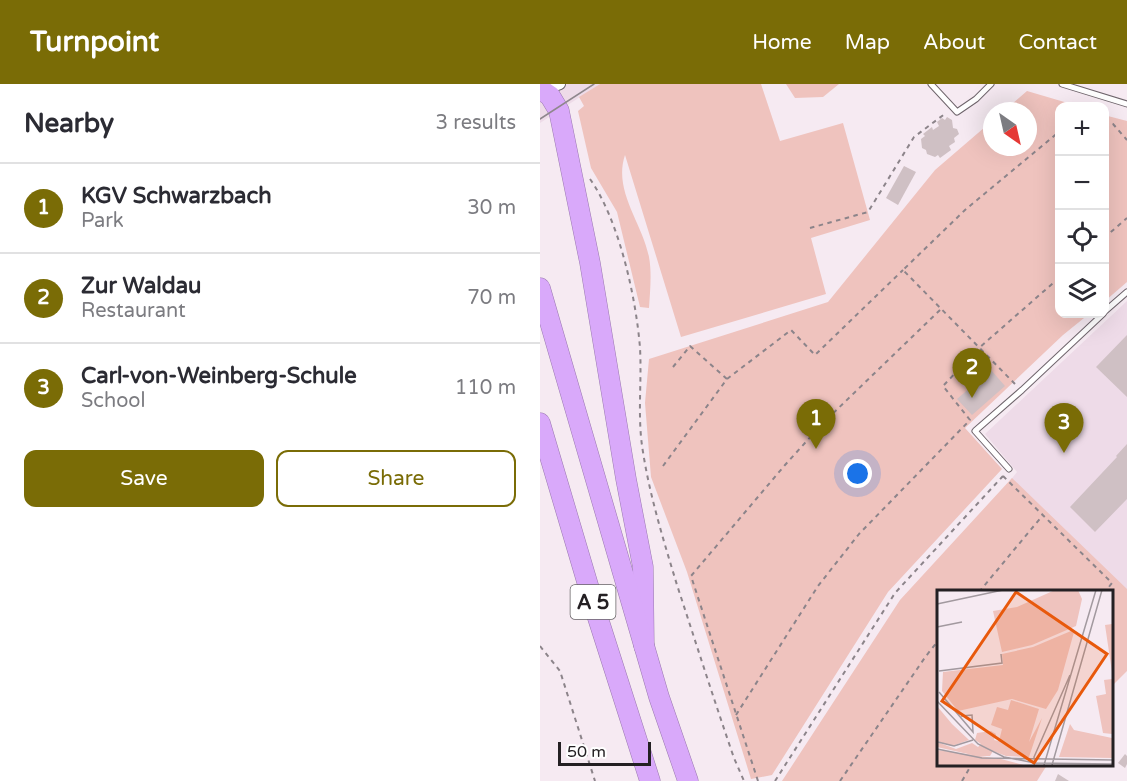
<!DOCTYPE html>
<html lang="en">
<head>
<meta charset="utf-8">
<style>
  body { margin:0; font-family:"Varela Round",sans-serif; background:#f2f2f3; color:#2b2b33 }
  .controls { position:absolute; right:18px; top:18px; display:grid; overflow:hidden; border-radius:12px; box-shadow:0 6px 24px #0002 }
  .controls button { width:54px; height:54px; display:grid; place-items:center; padding:0; border:0; border-bottom:2px solid #e1e1e2; background:#fff; color:#2b2b33; font:30px sans-serif }
  .compass { position:absolute; left:443px; top:18px; width:54px; height:54px; border-radius:50%; background:#fff; box-shadow:0 6px 24px #0002; rotate:146deg }
  .scale { position:absolute; left:18px; bottom:15px; width:93px; box-sizing:border-box; padding-left:6px; border:3px solid #242023; border-top:0; font-size:16px; line-height:21px; white-space:nowrap; color:#242023; -webkit-text-stroke:4px #fff; paint-order:stroke }
  .you { position:absolute; left:318px; top:390px; width:21px; height:21px; margin:-15px; border:4px solid #fff; border-radius:50%; background:#1a73e8; box-shadow:0 0 0 9px #1a73e833 }
  .badge { display:grid; place-items:center; width:39px; height:39px; border-radius:50%; background:#7a6c06; color:#fff; font-size:20px; font-weight:700 }
  .pin { position:absolute; translate:-50% -50px; filter:drop-shadow(0 2px 3px #0008) }
  .pin::after { content:''; position:absolute; top:32px; width:21px; height:18px; background:inherit; clip-path:polygon(0 0,100% 0,50% 100%) }
  .list { margin:0; padding:0; list-style:none }
  h2 { display:flex; justify-content:space-between; align-items:center; height:78px; margin:0; padding:0 24px; font-size:26px }
  h2 small { font-size:20px; font-weight:400; color:#7c7c81 }
  .list li { display:grid; grid-template-columns:39px 1fr auto; gap:18px; align-items:center; box-sizing:border-box; height:90px; padding:0 24px; border-top:2px solid #e1e1e2 }
  .list b { display:block; font-size:22px; white-space:nowrap }
  .list p { margin:0; font-size:20px; white-space:nowrap; color:#7c7c81 }
  .list em { font-size:20px; font-style:normal; color:#7c7c81 }
  .actions { display:flex; gap:12px; padding:18px 24px }
  .actions a { flex:1; padding:14px 0; border:2px solid #7a6c06; border-radius:12px; text-align:center; font-size:21px; color:#7a6c06 }
  .actions .main { background:#7a6c06; color:#fff }
  .icon { flex:none; width:33px; height:33px; fill:none; stroke:currentColor; stroke-width:2; stroke-linecap:round; stroke-linejoin:round }
  .map { position:relative; flex:none; width:587px; height:697px; overflow:hidden }
  header { display:flex; align-items:center; gap:36px; box-sizing:border-box; height:84px; padding:0 30px; background:#7a6c06; color:#fff }
  header strong { font-size:28px }
  nav { display:flex; gap:33px; margin-inline-start:auto; font-size:21px }
  main { display:flex }
  aside { flex:1; background:#fff }
  .map>svg:first-child { display:block }
</style>
</head>
<body>
<header>
<strong>Turnpoint</strong>
<nav><a>Home</a><a>Map</a><a>About</a><a>Contact</a></nav>
</header>
<main>
<aside>
<h2>Nearby<small>3 results</small></h2>
<ul class="list">
<li><span class="badge">1</span><div><b>KGV Schwarzbach</b><p>Park</p></div><em>30 m</em></li>
<li><span class="badge">2</span><div><b>Zur Waldau</b><p>Restaurant</p></div><em>70 m</em></li>
<li><span class="badge">3</span><div><b>Carl-von-Weinberg-Schule</b><p>School</p></div><em>110 m</em></li>
</ul>
<div class="actions"><a class="main">Save</a><a>Share</a></div>
</aside>
<div class="map">
<svg width="587" height="697" viewBox="0 0 587 697">
  <rect width="100%" height="100%" fill="#f6eaf2"/>
  <g fill="#eedbe8">
    <path d="M27 0H60L0 39V14Z"/>
    <path d="M587 217V507L469 398 477 388 445 350Z"/>
  </g>
  <g fill="#efc3be">
    <path d="M60 0H221L240 57 303 39 330 136 271 154 286 210 141 253 85 71C73 107 102 138 109 173 112 189 110 208 109 224L100 223 77 128 51 84 38 27 44 22 39 13Z"/>
    <path d="M246 0H299L283 13 255 14Z"/>
    <path d="M487 7 538 22H520V230H549L523 251 425 344 462 385 348 508 232 691 211 695 147 488 111 393 105 319 109 275 288 218 395 86 452 37V63H488V27H464Z"/>
    <path d="M564 31 587 37V198L565 217Z"/>
    <path d="M472 394 587 505V587L571 603 570 508H398V680L507 681 497 697H242L360 516Z"/>
  </g>
  <g fill="#cfc0c4">
    <path d="M407 33 412 36 413 44 417 45 419 50 414 54 415 58 409 62 411 66 400 74 398 71 395 73 387 70 386 66 382 64 381 55 385 52 383 50 392 43 393 46 399 42 397 38 402 34 405 36Z"/>
    <path d="M364 82 376 88 358 121 346 114Z"/>
    <path d="M587 251V313L556 283Z"/>
    <path d="M451 286 465 302 432 331 417 315Z"/>
    <path d="M587 360V415L555 448 530 423 577 373 576 372Z"/>
    <path d="M585 670 587 672V680L585 684 578 679Z"/>
    <path d="M518 690 529 697H515Z"/>
  </g>
  <g fill="none" stroke-linecap="round" stroke-linejoin="round">
    <defs>
      <g id="service">
        <path d="M391 0 417 28 436 15 451 0"/>
        <path d="M522 0 587 20"/>
        <path d="M564 228 587 208"/>
        <path d="M469 385 435 347 482 306 563 230"/>
      </g>
      <path id="minor" d="M1 7 20 0"/>
      <g id="motorway">
        <path d="M0 5 10 12 19 27 50 179 86 395 103 483 104 562"/>
        <path d="M0 204 119 613 148 697"/>
        <path d="M0 339 56 528 110 697"/>
      </g>
    </defs>
    <use href="#service" stroke="#6f656c" stroke-width="7"/>
    <use href="#minor" stroke="#6f656c" stroke-width="12"/>
    <use href="#motorway" stroke="#9a79af" stroke-width="21"/>
    <g stroke="#8c848a" stroke-width="2" stroke-dasharray="4.5 4.5" stroke-linecap="butt">
      <path d="M564 37 573 40 587 56"/>
      <path d="M50 95C79 136 96 213 100 264 102 299 97 333 103 368 110 413 124 458 137 501 156 559 174 616 194 674L204 697"/>
      <path d="M270 144 328 128 374 53 406 29"/>
      <path d="M564 154 587 134"/>
      <path d="M133 283 150 262 187 295"/>
      <path d="M475 300 363 186 425 126 520 47"/>
      <path d="M123 382 187 295 251 246 275 271 363 186"/>
      <path d="M463 392 572 499 565 508"/>
      <path d="M439 508 503 431"/>
      <path d="M0 562 20 587 55 697"/>
      <path d="M196 631 278 502 319 450 430 336 403 302 439 264 520 193"/>
      <path d="M218 697 151 492 245 381 283 339 401 225"/>
      <path d="M235 697 355 509 463 392"/>
      <path d="M300 697 386 572 398 557"/>
      <path d="M422 697 432 680"/>
    </g>
    <use href="#service" stroke="#fff" stroke-width="5"/>
    <use href="#minor" stroke="#fff" stroke-width="10"/>
    <use href="#motorway" stroke="#d9a9fa" stroke-width="20"/>
    <path stroke="#8f878d" stroke-width="1.5" d="M0 35 54 0"/>
  </g>
  <g text-anchor="middle" stroke-width="5" stroke-linejoin="round" paint-order="stroke">
    <rect fill="#fff" stroke="#666365" stroke-width="1.5" x="30.5" y="501" width="45" height="34" rx="4.5"/>
    <g font-size="20" font-weight="bold" fill="#242023">
      <text x="53" y="525">A 5</text>
    </g>
  </g>
  <g transform="translate(397 506)">
    <rect width="176" height="176" fill="#f6eaf2"/>
    <path d="M118 0H141L145 9 139 36 95 55 65 62 56 21 80 17ZM175 34H176L175 82 168 35ZM134 41 137 42 121 100 109 119 75 109 21 121 5 101 6 82 66 75 65 64 96 57ZM175 89V144L166 143 159 106 169 104 167 90ZM74 110 102 119 92 152 105 128 92 167 69 166 56 161 53 166H40L0 157V152L19 159 35 153 41 157 44 154 38 150 40 143 54 141 59 144 57 150 62 151 65 139 54 135 60 117 71 120ZM0 116 15 134 32 150 15 156 0 151ZM133 134 137 140 175 148V168L122 167ZM0 160 64 169 87 175H0Z" fill="#efc3be"/>
    <path fill="none" stroke="#a2999f" stroke-width="1.5" d="M0 14 66 0M0 37 25 32M0 65V103M2 81 65 73 64 64M2 102 36 142 35 125 24 126M0 111 41 154 67 167 98 173M1 152 17 156 36 150M0 159 45 168 176 170M98 173 176 174M98 173 97 167 133 85M107 175 159 0M115 175 165 0"/>
    <path fill="#e8590c" fill-opacity="0.15" stroke="#e8590c" stroke-width="3" d="M79 2 170 64 97 173 5 111Z"/>
    <rect width="176" height="176" fill="none" stroke="#242023" stroke-width="3"/>
  </g>
</svg>
<div class="controls">
<button>+</button>
<button>−</button>
<button><svg class="icon" aria-label="locate" viewBox="0 0 24 24"><circle cx="12" cy="12" r="6"/><path d="M12 2v4M12 18v4M2 12h4M18 12h4"/></svg></button>
<button><svg class="icon" aria-label="layers" viewBox="0 0 24 24"><path d="M12 4l9 5-9 5-9-5zM3 14l9 5 9-5"/></svg></button>
</div>
<svg class="compass" viewBox="-18 -18 36 36"><path d="M0-13l5 13h-10z" fill="#e53935"/><path d="M0 13l5-13h-10z" fill="#7c7c81"/></svg>
<div class="scale">50 m</div>
<div class="you"></div>
<div class="pin badge" style="left:276px;top:365px">1</div>
<div class="pin badge" style="left:432px;top:314px">2</div>
<div class="pin badge" style="left:524px;top:369px">3</div>
</div>
</main>
</body>
</html>
